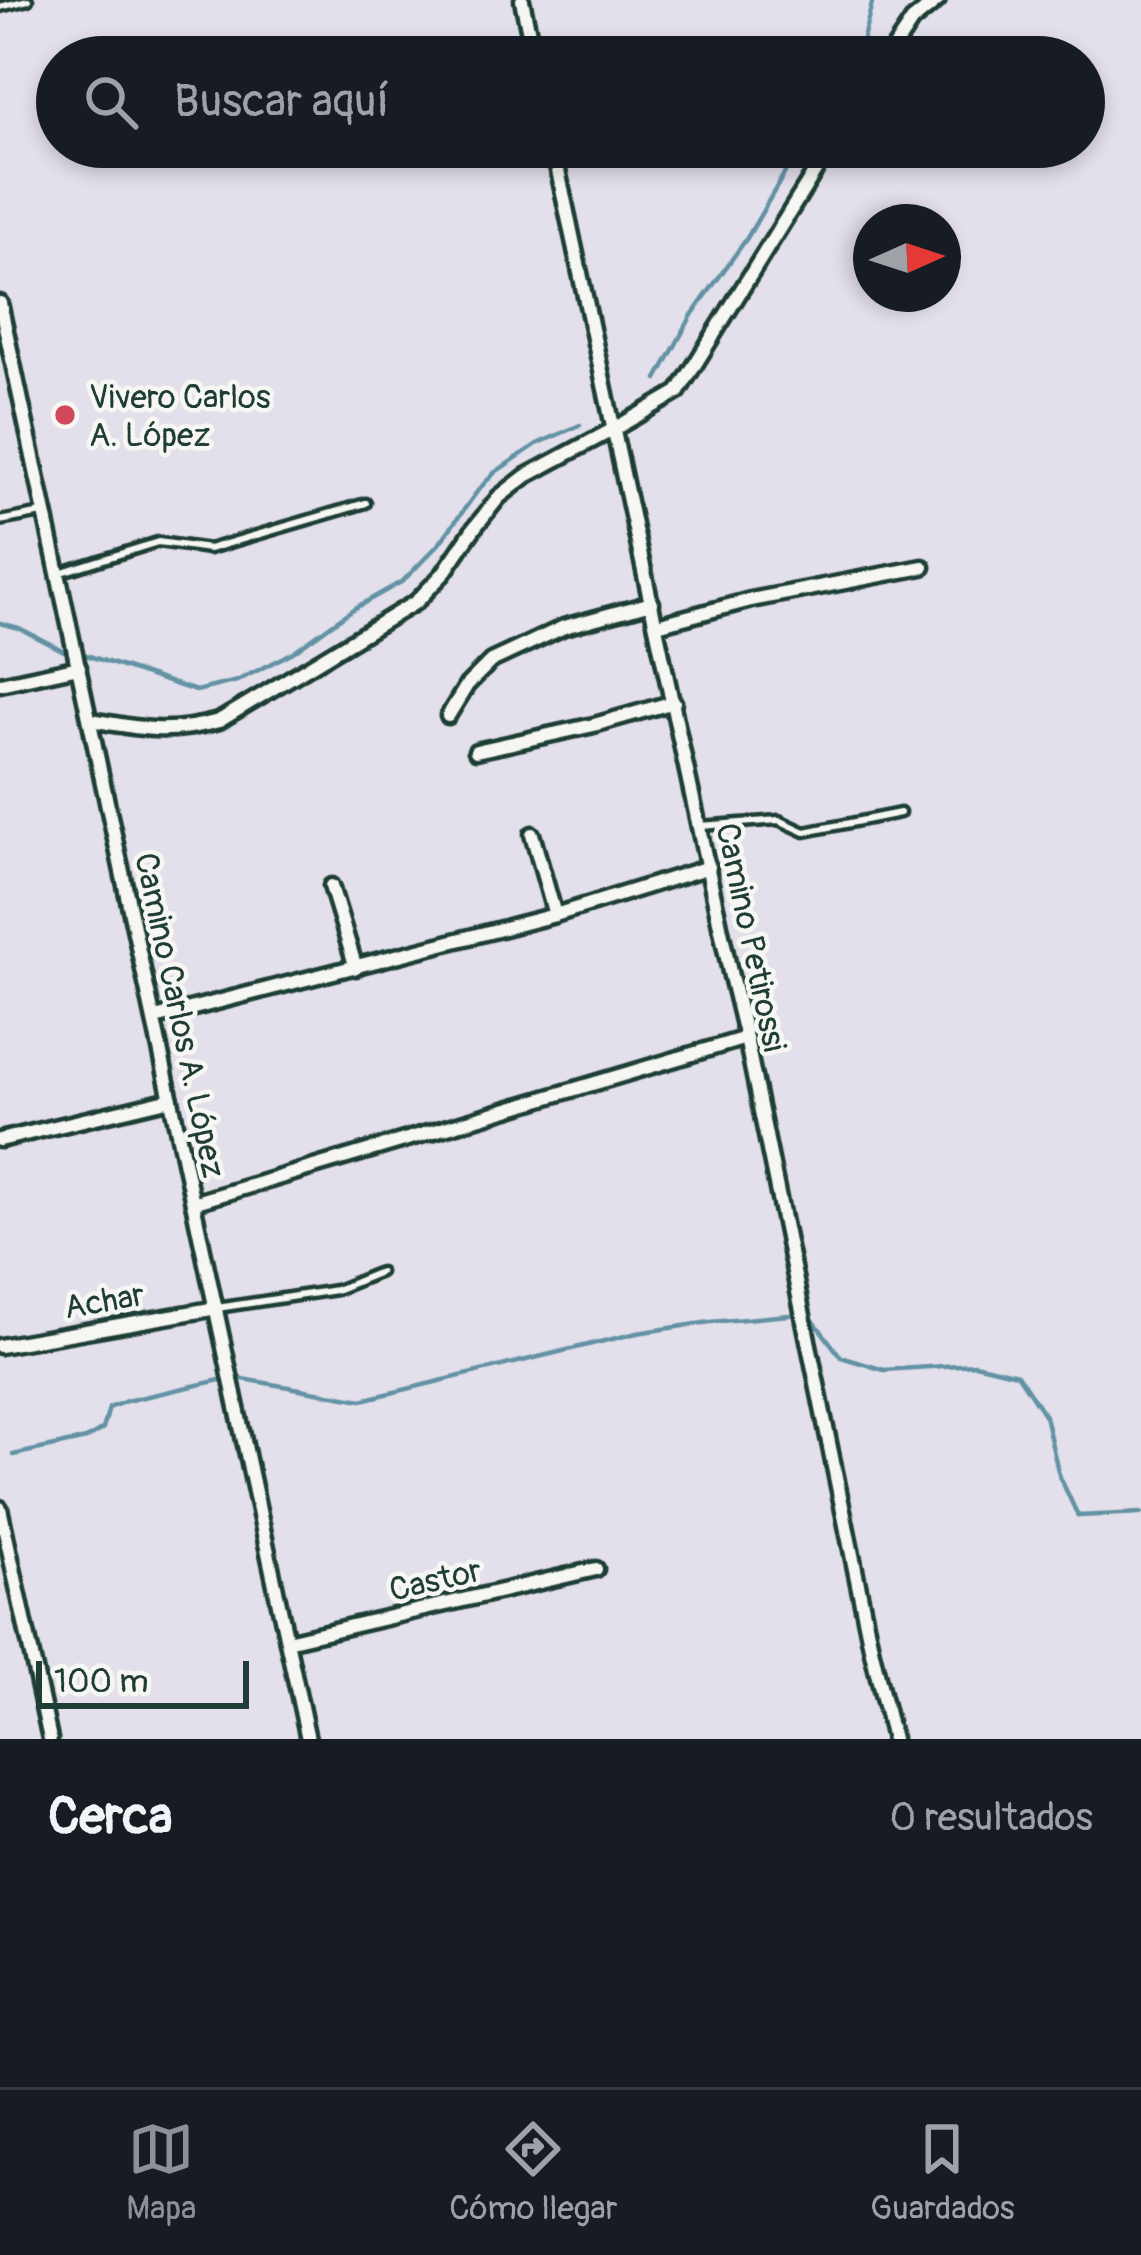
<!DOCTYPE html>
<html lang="es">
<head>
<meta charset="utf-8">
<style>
  body { margin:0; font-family:Pangolin,sans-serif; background:#242831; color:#f1f3f6 }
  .compass { position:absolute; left:853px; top:204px; width:108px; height:108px; border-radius:50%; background:#171b24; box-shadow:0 6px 18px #0003; rotate:87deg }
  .scale { position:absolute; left:36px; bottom:30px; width:213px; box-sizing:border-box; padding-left:12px; border:6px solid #1f3d34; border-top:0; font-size:33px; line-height:42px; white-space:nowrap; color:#1f3d34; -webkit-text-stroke:9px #f6f6f2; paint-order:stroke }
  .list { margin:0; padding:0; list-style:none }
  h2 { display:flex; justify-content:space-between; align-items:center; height:156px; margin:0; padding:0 48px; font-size:51px }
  h2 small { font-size:39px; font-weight:400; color:#9ea1a6 }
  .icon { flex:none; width:66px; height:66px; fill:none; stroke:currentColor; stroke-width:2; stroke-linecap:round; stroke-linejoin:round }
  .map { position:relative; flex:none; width:1141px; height:1739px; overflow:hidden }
  .search { position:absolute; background:#171b24; box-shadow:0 6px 18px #0003; left:36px; right:36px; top:36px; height:132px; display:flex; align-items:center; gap:30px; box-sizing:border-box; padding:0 42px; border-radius:66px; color:#9ea1a6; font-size:45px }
  .sheet { height:348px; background:#171b24 }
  nav { display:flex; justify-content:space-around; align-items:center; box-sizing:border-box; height:168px; border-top:3px solid #363941; background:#171b24; font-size:33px; color:#9ea1a6 }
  nav a { display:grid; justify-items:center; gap:6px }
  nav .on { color:#8c9099 }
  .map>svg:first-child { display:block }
</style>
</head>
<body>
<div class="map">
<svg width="1141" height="1739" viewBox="0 0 1141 1739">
  <rect width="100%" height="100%" fill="#e4e0eb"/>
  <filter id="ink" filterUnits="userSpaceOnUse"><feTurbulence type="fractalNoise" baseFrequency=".00833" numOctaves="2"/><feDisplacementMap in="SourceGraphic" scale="24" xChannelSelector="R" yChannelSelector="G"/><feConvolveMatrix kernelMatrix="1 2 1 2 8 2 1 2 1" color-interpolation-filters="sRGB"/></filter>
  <g filter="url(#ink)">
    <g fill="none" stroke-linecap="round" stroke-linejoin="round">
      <g stroke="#6292a4" stroke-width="4.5">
        <path d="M854 57 863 39 873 0"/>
        <path d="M657 379 692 315 747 238 791 162 803 147"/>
        <path d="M0 623 19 628 64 651"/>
        <path d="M86 655 196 691 237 681 293 652 353 609 403 581 439 544 479 489 494 473 537 444 580 425"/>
        <path d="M813 1320 841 1357 884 1370 975 1364 1017 1374 1045 1416 1059 1475 1078 1516 1141 1513"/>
        <path d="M243 1379 362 1400 637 1333 710 1322 790 1315"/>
        <path d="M13 1455 86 1439 103 1429 109 1408 126 1401 220 1380"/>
      </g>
      <defs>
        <g id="service">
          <path d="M0 7 28 0"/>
          <path d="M0 521 42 513"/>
          <path d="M59 573 158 542 209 549 366 503"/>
          <path d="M700 826 779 820 805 832 900 813"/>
          <path d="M217 1308 336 1290 380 1272"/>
        </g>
        <g id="minor">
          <path d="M522 0 534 57"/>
          <path d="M888 57 912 21 938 0"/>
          <path d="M553 147 730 972 746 1038 872 1652 893 1739"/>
          <path d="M0 303 308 1739"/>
          <path d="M657 625 751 600 923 567"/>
          <path d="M0 684 79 667"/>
          <path d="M448 716 467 685 491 661 564 627 652 603"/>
          <path d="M91 720C143 729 167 735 219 721L416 602 443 574 475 527 499 497 526 476 614 429 678 392 830 147"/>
          <path d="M476 751 594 725 674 702"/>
          <path d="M532 834 555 915"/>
          <path d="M331 886 356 968"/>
          <path d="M155 1018 555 915 709 867"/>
          <path d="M0 1140 171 1099"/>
          <path d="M193 1203 746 1038"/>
          <path d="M0 1346 217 1308"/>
          <path d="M0 1508 50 1739"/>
          <path d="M287 1641 596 1569"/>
        </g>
      </defs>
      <use href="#service" stroke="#1f3d34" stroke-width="15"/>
      <use href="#minor" stroke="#1f3d34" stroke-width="21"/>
      <use href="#service" stroke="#f6f6f2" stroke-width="6"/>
      <use href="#minor" stroke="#f6f6f2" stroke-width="12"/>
    </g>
  </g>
  <circle fill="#d1495b" stroke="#f6f6f2" stroke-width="4.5" cx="65" cy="415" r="12"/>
  <g text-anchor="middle" stroke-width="9" stroke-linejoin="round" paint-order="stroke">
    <g font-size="33" fill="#1f3d34" stroke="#f6f6f2" text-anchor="start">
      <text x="89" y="408">Vivero Carlos<tspan x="89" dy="38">A. López</tspan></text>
    </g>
    <g font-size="33" fill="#1f3d34" stroke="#f6f6f2">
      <text transform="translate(752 937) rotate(78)" y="12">Camino Petirossi</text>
      <text transform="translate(181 1015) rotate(78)" y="12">Camino Carlos A. López</text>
      <text transform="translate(104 1300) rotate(-10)" y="12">Achar</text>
      <text transform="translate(435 1579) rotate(-13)" y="12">Castor</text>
    </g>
  </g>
</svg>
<svg class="compass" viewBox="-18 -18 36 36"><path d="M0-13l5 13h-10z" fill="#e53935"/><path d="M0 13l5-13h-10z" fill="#9ea1a6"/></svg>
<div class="scale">100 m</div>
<div class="search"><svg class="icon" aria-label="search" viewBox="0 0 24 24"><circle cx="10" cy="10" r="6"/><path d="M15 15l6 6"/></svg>Buscar aquí</div>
</div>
<section class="sheet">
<h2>Cerca<small>0 resultados</small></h2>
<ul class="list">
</ul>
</section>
<nav>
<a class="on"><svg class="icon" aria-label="map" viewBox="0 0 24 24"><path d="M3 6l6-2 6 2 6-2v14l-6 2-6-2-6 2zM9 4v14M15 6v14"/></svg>Mapa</a>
<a><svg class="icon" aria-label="directions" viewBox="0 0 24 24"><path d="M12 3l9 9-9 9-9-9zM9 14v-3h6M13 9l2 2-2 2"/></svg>Cómo llegar</a>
<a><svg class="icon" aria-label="saved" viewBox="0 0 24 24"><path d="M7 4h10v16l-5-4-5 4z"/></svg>Guardados</a>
</nav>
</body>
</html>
